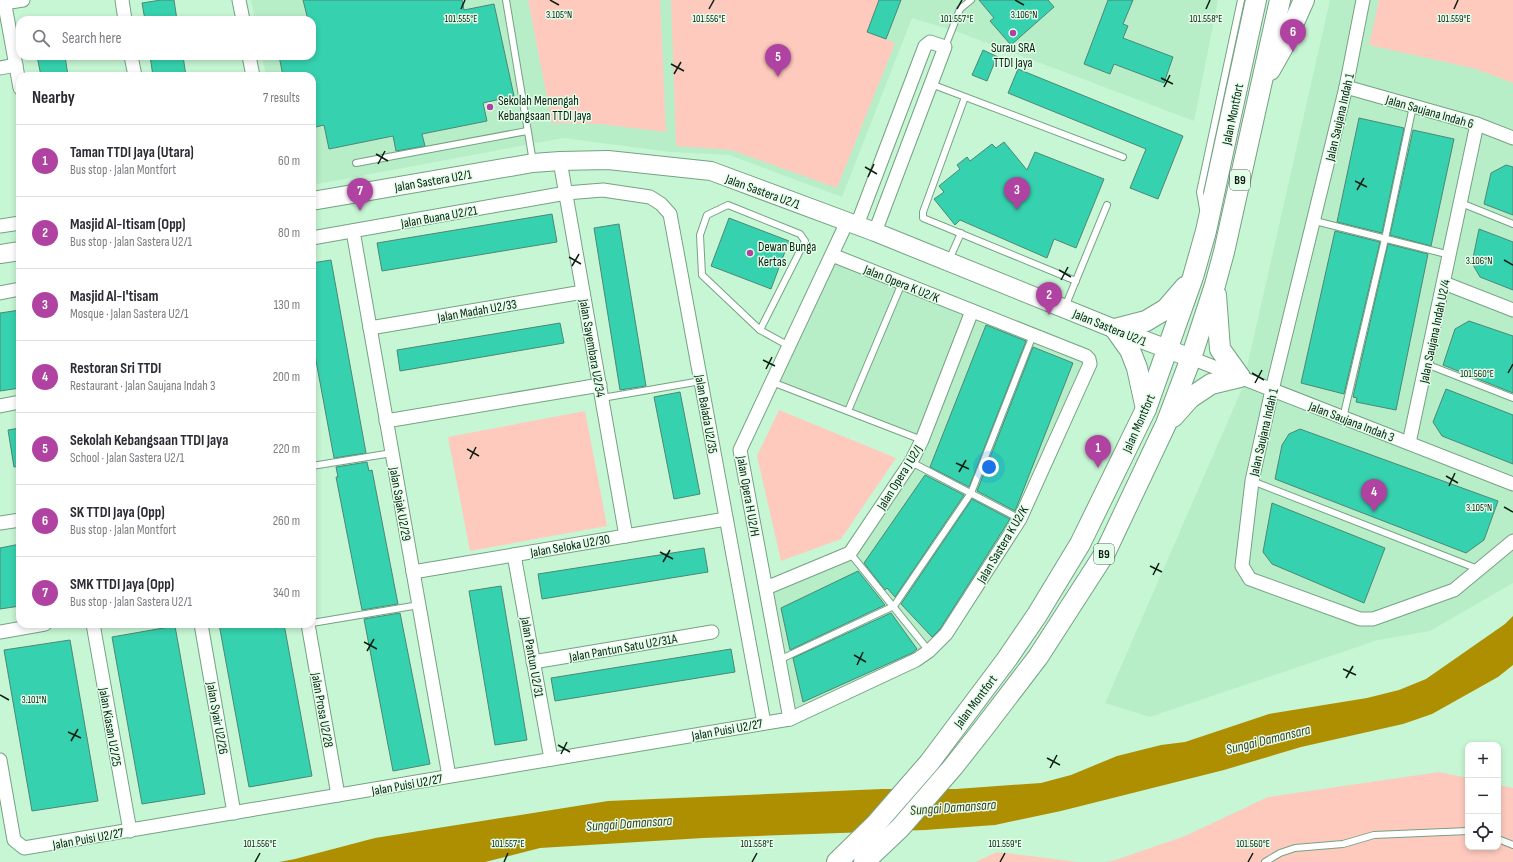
<!DOCTYPE html>
<html lang="en">
<head>
<meta charset="utf-8">
<style>
  body { margin:0; font-family:"Sofia Sans Condensed",sans-serif; background:#f2f2f3; color:#2b2b33 }
  .controls { position:absolute; right:12px; bottom:12px; display:grid; overflow:hidden; border-radius:8px; box-shadow:0 2px 6px #0003 }
  .controls button { width:36px; height:36px; display:grid; place-items:center; padding:0; border:0; border-bottom:1px solid #e1e1e2; background:#fff; color:#2b2b33; font:20px sans-serif }
  .you { position:absolute; left:989px; top:467px; width:14px; height:14px; margin:-10px; border:3px solid #fff; border-radius:50%; background:#1a73e8; box-shadow:0 0 0 6px #1a73e833 }
  .badge { display:grid; place-items:center; width:26px; height:26px; border-radius:50%; background:#b042a1; color:#fff; font-size:13px; font-weight:700 }
  .pin { position:absolute; translate:-50% -33px; filter:drop-shadow(0 1px 2px #0008) }
  .pin::after { content:''; position:absolute; top:21px; width:14px; height:12px; background:inherit; clip-path:polygon(0 0,100% 0,50% 100%) }
  .list { margin:0; padding:0; list-style:none }
  h2 { display:flex; justify-content:space-between; align-items:center; height:52px; margin:0; padding:0 16px; font-size:17px }
  h2 small { font-size:13px; font-weight:400; color:#7c7c81 }
  .list li { display:grid; grid-template-columns:26px 1fr auto; gap:12px; align-items:center; box-sizing:border-box; height:72px; padding:0 16px; border-top:1px solid #e1e1e2 }
  .list b { display:block; font-size:15px; white-space:nowrap }
  .list p { margin:0; font-size:13px; white-space:nowrap; color:#7c7c81 }
  .list em { font-size:13px; font-style:normal; color:#7c7c81 }
  .icon { flex:none; width:22px; height:22px; fill:none; stroke:currentColor; stroke-width:2; stroke-linecap:round; stroke-linejoin:round }
  .map { position:relative; flex:none; width:1513px; height:862px; overflow:hidden }
  .search { position:absolute; background:#fff; box-shadow:0 2px 6px #0003; left:16px; top:16px; width:300px; height:44px; display:flex; align-items:center; gap:10px; box-sizing:border-box; padding:0 14px; border-radius:12px; color:#7c7c81; font-size:15px }
  .panel { position:absolute; background:#fff; box-shadow:0 2px 6px #0003; left:16px; top:72px; width:300px; height:556px; border-radius:12px }
  .map>svg:first-child { display:block }
</style>
</head>
<body>
<div class="map">
<svg width="1513" height="862" viewBox="0 0 1513 862">
  <rect width="100%" height="100%" fill="#c7f6d4"/>
  <g fill="#b7eec7">
    <path d="M251 0H1218L1194 121 958 32 912 18 842 197 729 155 670 152 563 138 312 185V76H266L262 56H312V20H255Z"/>
    <path d="M1330 0H1513V583L1430 631 1378 640 1150 717 1105 703 1242 389Z"/>
    <path d="M834 261 1084 360 1018 514 944 629 923 651 794 712 771 591 857 554 928 438 778 380Z"/>
  </g>
  <g fill="#fecabe">
    <path d="M528 0H660L666 132 599 124 552 123Z"/>
    <path d="M671 0H879L867 32 895 43 837 188 731 150 676 146Z"/>
    <path d="M1379 0H1513V83L1476 69 1369 45Z"/>
    <path d="M779 410 896 458 841 539 781 561 757 456Z"/>
    <path d="M585 411 607 526 470 551 448 437Z"/>
    <path d="M1439 772 1468 778V847H1498V785L1513 788V862H1105L1115 860 1185 836 1268 797Z"/>
    <path d="M997 852 1078 862H975Z"/>
  </g>
  <path fill="#ae8f01" d="M1513 616V665L1498 677 1432 714 1403 724 1301 747 1224 770 1061 811 995 825 925 830 703 838 540 848 485 862H279L295 859 375 838 608 801 882 789H956L1041 783 1071 775 1117 756 1161 745 1185 742 1269 714 1367 698 1399 690 1426 679 1505 624Z"/>
  <g fill="#36d1ae" stroke="#4d8776">
    <path d="M161 0H174L177 20H145L142 3Z"/>
    <path d="M303 0H462L464 10 494 4 514 96 483 103 487 121 422 134 425 146 396 151 393 136 329 149 324 125 312 128V76H283L279 56H312V20H308Z"/>
    <path d="M879 0H901L886 39 867 32Z"/>
    <path d="M979 0H1048L1054 7 1011 45 990 21 994 18Z"/>
    <path d="M1108 0H1133L1123 24 1128 26 1123 38 1173 57 1164 83 1114 64 1110 74 1084 64Z"/>
    <path d="M983 50 998 57 996 59 987 81 972 75Z"/>
    <path d="M37 56H65L68 76H41Z"/>
    <path d="M150 56H183L186 76H153Z"/>
    <path d="M1018 69 1183 136 1158 199 1130 188 1146 149 1008 93Z"/>
    <path d="M1359 118 1404 128 1382 233 1337 222Z"/>
    <path d="M1413 130 1454 139 1431 246 1390 235Z"/>
    <path d="M1004 142 1027 170 1035 152 1104 179 1076 248 1054 239 1047 258 960 220 955 225 934 199 944 192 939 186 960 169 957 165 967 157 970 161 992 144 996 148Z"/>
    <path d="M1506 165 1513 167V215L1484 204 1491 173Z"/>
    <path d="M552 214 557 242 382 271 377 243Z"/>
    <path d="M729 218 789 241 771 289 711 266Z"/>
    <path d="M619 224 646 386 620 390 594 228Z"/>
    <path d="M1479 229 1513 242V290L1480 277 1472 263Z"/>
    <path d="M1335 231 1380 242 1344 394 1301 383Z"/>
    <path d="M1388 244 1428 254 1396 410 1356 402 1357 398 1353 397Z"/>
    <path d="M331 260 366 453 334 458 312 339V263Z"/>
    <path d="M20 310V388L0 391V313Z"/>
    <path d="M1469 321 1513 336V393L1443 365 1455 329Z"/>
    <path d="M560 323 564 343 400 371 397 350Z"/>
    <path d="M986 325 1026 341 969 487 930 467Z"/>
    <path d="M1033 347 1073 363 1015 511 977 491Z"/>
    <path d="M1446 389 1513 415V464L1442 436 1433 422Z"/>
    <path d="M680 392 700 494 674 499 654 397Z"/>
    <path d="M20 428V466L14 467 8 430Z"/>
    <path d="M1300 429 1498 501 1484 540 1466 553 1275 479 1282 445 1289 434Z"/>
    <path d="M367 462 369 471 372 470 398 604 362 610 336 477H338L336 467Z"/>
    <path d="M925 475 964 495 895 597 887 588 885 590 864 563Z"/>
    <path d="M972 499 1010 519 940 629 932 637 901 604Z"/>
    <path d="M1272 503 1385 548 1364 603 1272 564 1263 552Z"/>
    <path d="M20 544V606L0 609V548Z"/>
    <path d="M704 548 708 572 542 599 538 574Z"/>
    <path d="M858 571 885 605 790 650 781 608Z"/>
    <path d="M501 586 527 740 495 745 469 591Z"/>
    <path d="M400 613 430 764 393 771 364 619Z"/>
    <path d="M891 613 917 649 912 653 803 702 793 658Z"/>
    <path d="M219 624H284L312 776 249 787Z"/>
    <path d="M175 626 205 794 142 804 112 637Z"/>
    <path d="M70 640 98 801 32 811 4 650Z"/>
    <path d="M731 649 735 672 555 701 551 678Z"/>
  </g>
  <g fill="none" stroke-linecap="round" stroke-linejoin="round">
    <defs>
      <g id="lane">
        <path d="M506 0 533 162"/>
        <path d="M945 47 960 9 971 0"/>
        <path d="M931 84 1123 157"/>
        <path d="M965 97 923 212V218L1076 281"/>
        <path d="M356 163 527 131"/>
        <path d="M1461 203 1513 224"/>
        <path d="M728 205 800 234 805 241 760 330 702 275 700 235 707 215Z"/>
        <path d="M1203 209 1200 192 1241 0"/>
        <path d="M1315 221 1450 255"/>
        <path d="M949 260 961 233"/>
        <path d="M1065 307 1107 205"/>
        <path d="M760 330 789 346"/>
        <path d="M1426 364 1513 398"/>
        <path d="M772 382 922 440"/>
        <path d="M602 398 701 381"/>
        <path d="M848 411 902 283"/>
        <path d="M1343 418 1385 239 1413 106"/>
        <path d="M911 462 1020 519"/>
        <path d="M312 466 392 453"/>
        <path d="M1252 481 1478 569"/>
        <path d="M850 553 929 651"/>
        <path d="M312 623 419 605"/>
        <path d="M779 660 894 606 971 493 1033 335"/>
        <path d="M1498 839 1513 845"/>
        <path d="M1265 862 1280 853 1295 848 1343 844 1374 835 1468 831"/>
      </g>
      <g id="street">
        <path d="M4 0 20 88"/>
        <path d="M122 0 125 20"/>
        <path d="M239 0 243 20"/>
        <path d="M1363 0 1346 87 1272 390 1252 481 1242 566 1250 579 1360 619H1373L1454 590 1513 541"/>
        <path d="M4 3 23 0"/>
        <path d="M131 56 135 76"/>
        <path d="M249 56 253 76"/>
        <path d="M0 68 16 65"/>
        <path d="M1346 87 1477 124 1513 138"/>
        <path d="M560 161 626 536"/>
        <path d="M857 225 925 46 930 42 945 47 875 232"/>
        <path d="M0 226 20 223"/>
        <path d="M353 231 449 776"/>
        <path d="M312 238 566 193 603 190 650 197 661 204 670 214 764 723"/>
        <path d="M1444 283 1513 310"/>
        <path d="M0 293 20 289"/>
        <path d="M370 328 583 292"/>
        <path d="M1191 358 1513 484"/>
        <path d="M0 406 20 402"/>
        <path d="M386 421 600 385"/>
        <path d="M1409 443 1477 124"/>
        <path d="M0 523 20 520"/>
        <path d="M514 555 551 759"/>
        <path d="M413 572 726 519"/>
        <path d="M766 588 850 553 911 462 922 440 972 311"/>
        <path d="M93 624 130 831"/>
        <path d="M201 624 234 813"/>
        <path d="M308 624 338 795"/>
        <path d="M0 632 45 624"/>
        <path d="M533 662 712 632"/>
        <path d="M790 719 740 450 847 222"/>
        <path d="M0 760 14 840 24 848 790 719 916 660 929 651 946 634 1020 519 1090 364 1089 359 1086 356 832 255"/>
      </g>
      <g id="secondary">
        <path d="M312 201 533 163 560 161 608 160 711 171 875 232 1115 329 1191 358"/>
        <path d="M0 254 20 251"/>
      </g>
      <g id="primary">
        <path d="M1270 70 1283 47 1304 0"/>
        <path d="M1146 409 1137 368 1130 350 1115 329 1146 321 1166 309 1185 287"/>
        <path d="M1173 417 1190 398 1211 384 1240 377 1220 349 1216 295"/>
        <path d="M837 862 875 825 929 763 1007 659 1037 615 1080 544 1146 409 1193 277 1206 231 1256 0"/>
        <path d="M864 862 900 828 953 767 983 729 1038 657 1105 553 1166 424 1191 358 1215 285 1224 252 1280 0"/>
      </g>
    </defs>
    <use href="#lane" stroke="#75a283" stroke-width="8"/>
    <use href="#street" stroke="#75a283" stroke-width="15"/>
    <use href="#secondary" stroke="#75a283" stroke-width="20"/>
    <use href="#primary" stroke="#75a283" stroke-width="22"/>
    <use href="#lane" stroke="#fff" stroke-width="6"/>
    <use href="#street" stroke="#fff" stroke-width="13"/>
    <use href="#secondary" stroke="#fff" stroke-width="18"/>
    <use href="#primary" stroke="#fff" stroke-width="20"/>
  </g>
  <path fill="none" stroke="#0c1e12" stroke-width="1.5" d="M550 0 559 5M1015 0 1024 5M461 9 465 0M709 9 714 0M957 9 962 0M1206 9 1210 0M1454 9 1458 0M671 64 684 71M674 74 681 62M1161 78 1173 84M1164 87 1170 75M376 154 388 161M378 164 385 151M865 167 877 174M868 177 874 164M1355 181 1367 187M1357 190 1364 178M569 257 581 264M1504 260 1513 265M572 266 579 254M1059 270 1071 277M1061 280 1068 267M763 360 775 366M766 369 772 357M1252 373 1264 380M1508 373 1513 364M1255 383 1262 370M467 449 479 456M470 459 476 447M956 463 969 469M959 472 966 460M1446 476 1458 483M1449 486 1455 473M1504 507 1513 512M660 552 673 559M663 562 670 550M1150 566 1162 572M1153 575 1159 563M364 642 377 649M367 651 374 639M854 655 866 662M857 665 863 652M1343 669 1356 675M1346 678 1353 666M0 695 9 700M68 732 81 738M71 741 78 729M558 745 570 752M561 754 567 742M1047 758 1060 765M1050 768 1057 755M255 862 260 853M504 862 508 853M752 862 757 853M1000 862 1005 853M1248 862 1253 853"/>
  <g fill="#b042a1" stroke="#e2fee9" stroke-width="1.5">
    <circle cx="1013" cy="33" r="4"/>
    <circle cx="490" cy="107" r="4"/>
    <circle cx="750" cy="253" r="4"/>
  </g>
  <g text-anchor="middle" stroke-width="3" stroke-linejoin="round" paint-order="stroke">
    <g fill="#e2fee9" stroke="#4c6152" stroke-width="1">
      <rect x="1230" y="170" width="20" height="20" rx="3"/>
      <rect x="1094" y="544" width="20" height="20" rx="3"/>
    </g>
    <g font-size="12" font-weight="bold" fill="#0c1e12">
      <text x="1240" y="184">B9</text>
      <text x="1104" y="558">B9</text>
    </g>
    <g font-size="13" fill="#0c1e12" stroke="#e2fee9" text-anchor="start">
      <text x="1013" y="52" text-anchor="middle">Surau SRA<tspan x="1013" dy="15">TTDI Jaya</tspan></text>
      <text x="498" y="105">Sekolah Menengah<tspan x="498" dy="15">Kebangsaan TTDI Jaya</tspan></text>
      <text x="758" y="251">Dewan Bunga<tspan x="758" dy="15">Kertas</tspan></text>
    </g>
    <g font-size="13" fill="#0c1e12" stroke="#e2fee9">
      <text transform="translate(1430 111) rotate(16)" y="5">Jalan Saujana Indah 6</text>
      <text transform="translate(1232 114) rotate(-78)" y="5">Jalan Montfort</text>
      <text transform="translate(1339 117) rotate(-77)" y="5">Jalan Saujana Indah 1</text>
      <text transform="translate(433 180) rotate(-10)" y="5">Jalan Sastera U2/1</text>
      <text transform="translate(763 191) rotate(20)" y="5">Jalan Sastera U2/1</text>
      <text transform="translate(439 216) rotate(-10)" y="5">Jalan Buana U2/21</text>
      <text transform="translate(902 283) rotate(22)" y="5">Jalan Opera K U2/K</text>
      <text transform="translate(477 310) rotate(-10)" y="5">Jalan Madah U2/33</text>
      <text transform="translate(1110 327) rotate(22)" y="5">Jalan Sastera U2/1</text>
      <text transform="translate(1434 331) rotate(-78)" y="5">Jalan Saujana Indah U2/4</text>
      <text transform="translate(593 348) rotate(80)" y="5">Jalan Sayembara U2/34</text>
      <text transform="translate(707 414) rotate(80)" y="5">Jalan Balada U2/35</text>
      <text transform="translate(1352 421) rotate(21)" y="5">Jalan Saujana Indah 3</text>
      <text transform="translate(1138 423) rotate(-66)" y="5">Jalan Montfort</text>
      <text transform="translate(1263 432) rotate(-77)" y="5">Jalan Saujana Indah 1</text>
      <text transform="translate(899 477) rotate(-58)" y="5">Jalan Opera J U2/J</text>
      <text transform="translate(749 496) rotate(80)" y="5">Jalan Opera H U2/H</text>
      <text transform="translate(401 504) rotate(80)" y="5">Jalan Sajak U2/29</text>
      <text transform="translate(1002 544) rotate(-59)" y="5">Jalan Sastera K U2/K</text>
      <text transform="translate(570 545) rotate(-10)" y="5">Jalan Seloka U2/30</text>
      <text transform="translate(623 647) rotate(-10)" y="5">Jalan Pantun Satu U2/31A</text>
      <text transform="translate(533 657) rotate(80)" y="5">Jalan Pantun U2/31</text>
      <text transform="translate(975 701) rotate(-53)" y="5">Jalan Montfort</text>
      <text transform="translate(323 710) rotate(80)" y="5">Jalan Prosa U2/28</text>
      <text transform="translate(218 718) rotate(80)" y="5">Jalan Syair U2/26</text>
      <text transform="translate(111 727) rotate(80)" y="5">Jalan Kiasan U2/25</text>
      <text transform="translate(727 729) rotate(-10)" y="5">Jalan Puisi U2/27</text>
      <text transform="translate(407 784) rotate(-10)" y="5">Jalan Puisi U2/27</text>
      <text transform="translate(88 838) rotate(-10)" y="5">Jalan Puisi U2/27</text>
    </g>
    <g font-size="14" font-style="italic" fill="#413a21" stroke="#e2fee9">
      <text transform="translate(1268 739) rotate(-14)" y="5">Sungai Damansara</text>
      <text transform="translate(953 807) rotate(-4)" y="5">Sungai Damansara</text>
      <text transform="translate(629 823) rotate(-4)" y="5">Sungai Damansara</text>
    </g>
  </g>
  <g font-size="10" text-anchor="middle" fill="#0c1e12" stroke="#e2fee9" stroke-width="3" stroke-linejoin="round" paint-order="stroke">
    <text x="559" y="18">3.105°N</text>
    <text x="1024" y="18">3.106°N</text>
    <text x="461" y="22">101.555°E</text>
    <text x="709" y="22">101.556°E</text>
    <text x="957" y="22">101.557°E</text>
    <text x="1206" y="22">101.558°E</text>
    <text x="1454" y="22">101.559°E</text>
    <text x="1479" y="264">3.106°N</text>
    <text x="1477" y="377">101.560°E</text>
    <text x="1479" y="511">3.105°N</text>
    <text x="34" y="703">3.101°N</text>
    <text x="260" y="847">101.556°E</text>
    <text x="508" y="847">101.557°E</text>
    <text x="757" y="847">101.558°E</text>
    <text x="1005" y="847">101.559°E</text>
    <text x="1253" y="847">101.560°E</text>
  </g>
</svg>
<div class="controls">
<button>+</button>
<button>−</button>
<button><svg class="icon" aria-label="locate" viewBox="0 0 24 24"><circle cx="12" cy="12" r="6"/><path d="M12 2v4M12 18v4M2 12h4M18 12h4"/></svg></button>
</div>
<div class="you"></div>
<div class="pin badge" style="left:1098px;top:468px">1</div>
<div class="pin badge" style="left:1049px;top:315px">2</div>
<div class="pin badge" style="left:1017px;top:210px">3</div>
<div class="pin badge" style="left:1374px;top:512px">4</div>
<div class="pin badge" style="left:778px;top:77px">5</div>
<div class="pin badge" style="left:1293px;top:52px">6</div>
<div class="pin badge" style="left:360px;top:211px">7</div>
<div class="search"><svg class="icon" aria-label="search" viewBox="0 0 24 24"><circle cx="10" cy="10" r="6"/><path d="M15 15l6 6"/></svg>Search here</div>
<section class="panel">
<h2>Nearby<small>7 results</small></h2>
<ul class="list">
<li><span class="badge">1</span><div><b>Taman TTDI Jaya (Utara)</b><p>Bus stop · Jalan Montfort</p></div><em>60 m</em></li>
<li><span class="badge">2</span><div><b>Masjid Al-Itisam (Opp)</b><p>Bus stop · Jalan Sastera U2/1</p></div><em>80 m</em></li>
<li><span class="badge">3</span><div><b>Masjid Al-I'tisam</b><p>Mosque · Jalan Sastera U2/1</p></div><em>130 m</em></li>
<li><span class="badge">4</span><div><b>Restoran Sri TTDI</b><p>Restaurant · Jalan Saujana Indah 3</p></div><em>200 m</em></li>
<li><span class="badge">5</span><div><b>Sekolah Kebangsaan TTDI Jaya</b><p>School · Jalan Sastera U2/1</p></div><em>220 m</em></li>
<li><span class="badge">6</span><div><b>SK TTDI Jaya (Opp)</b><p>Bus stop · Jalan Montfort</p></div><em>260 m</em></li>
<li><span class="badge">7</span><div><b>SMK TTDI Jaya (Opp)</b><p>Bus stop · Jalan Sastera U2/1</p></div><em>340 m</em></li>
</ul>
</section>
</div>
</body>
</html>
